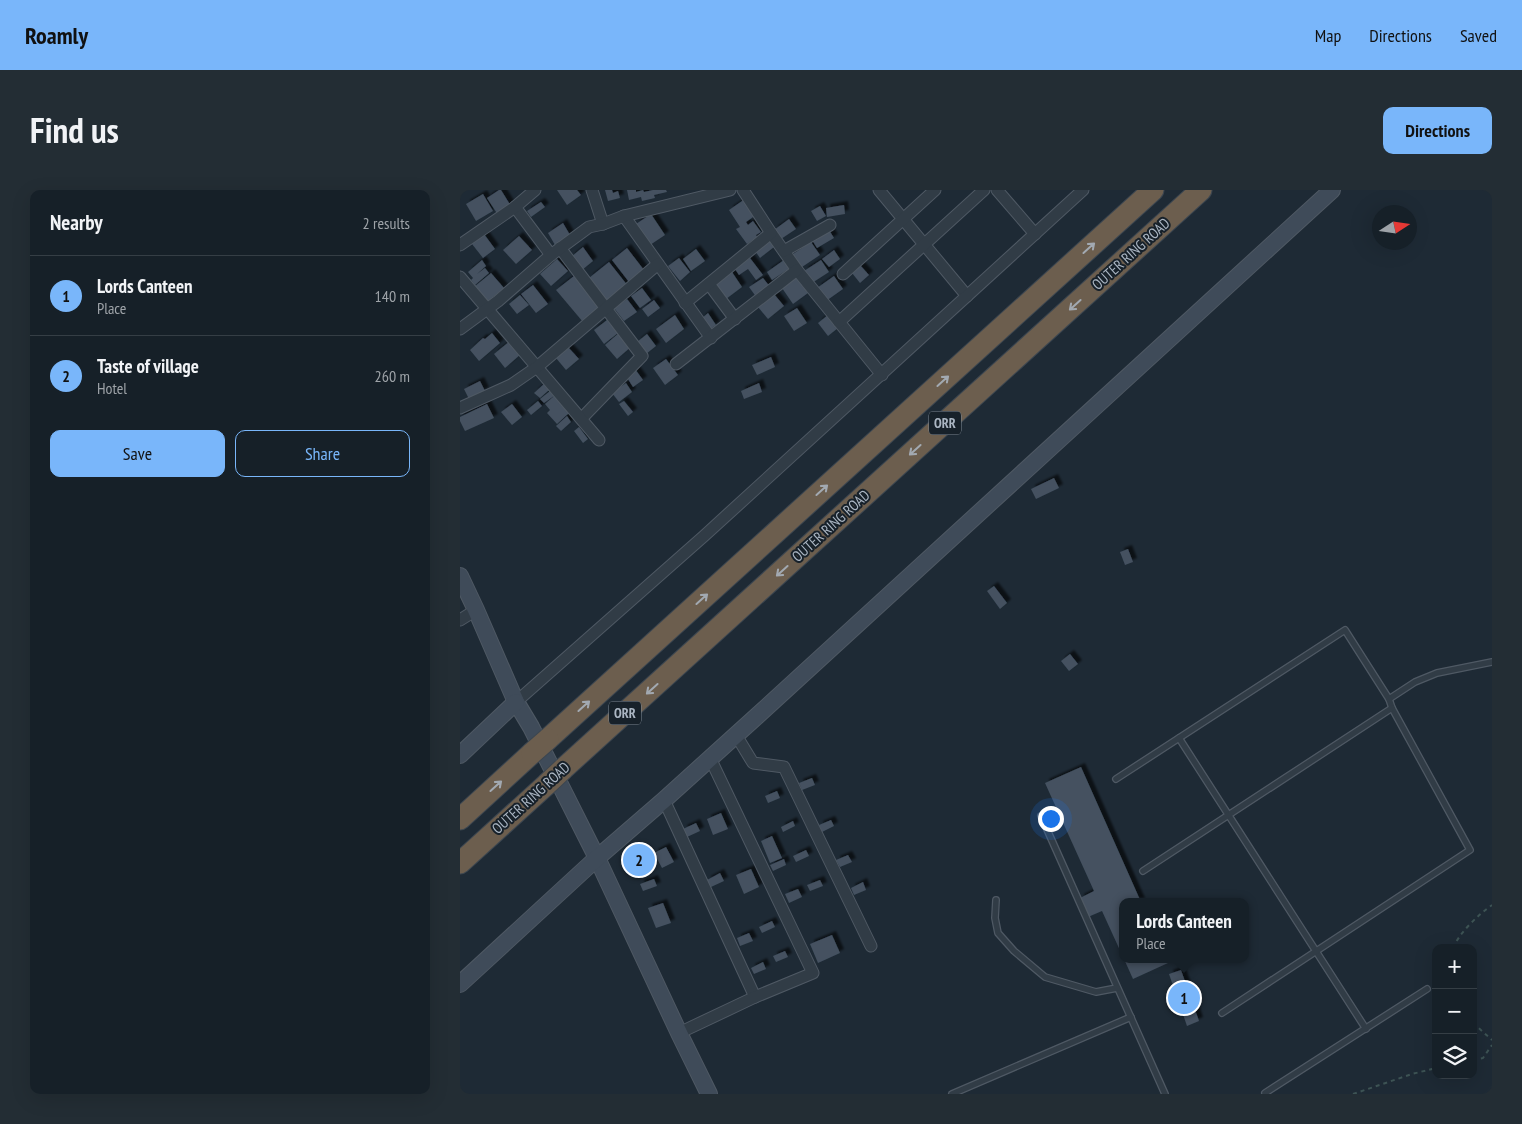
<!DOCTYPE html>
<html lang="en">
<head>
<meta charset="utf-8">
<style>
  body { margin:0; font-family:"PT Sans Narrow",sans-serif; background:#232d34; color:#f1f3f6 }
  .controls { position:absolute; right:15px; bottom:15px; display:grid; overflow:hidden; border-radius:10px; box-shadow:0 5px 20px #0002 }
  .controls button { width:45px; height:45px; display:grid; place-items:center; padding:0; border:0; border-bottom:1px solid #353e45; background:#162028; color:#f1f3f6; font:25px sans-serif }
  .compass { position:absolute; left:912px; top:15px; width:45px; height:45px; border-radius:50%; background:#162028; box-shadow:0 5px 20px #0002; rotate:78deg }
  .you { position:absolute; left:590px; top:628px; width:18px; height:18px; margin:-12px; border:4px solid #fff; border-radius:50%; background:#1a73e8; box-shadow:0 0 0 8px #1a73e833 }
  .badge { display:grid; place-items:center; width:32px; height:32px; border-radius:50%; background:#79b6fa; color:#111; font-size:16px; font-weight:700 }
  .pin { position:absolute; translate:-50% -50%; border:2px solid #fff; box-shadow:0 1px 5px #0006 }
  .popup { position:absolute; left:659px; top:708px; width:130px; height:65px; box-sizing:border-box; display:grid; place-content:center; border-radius:10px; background:#162028; filter:drop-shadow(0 1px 4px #0005); font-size:16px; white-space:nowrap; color:#9ea3a8 }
  .popup b { font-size:19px; color:#f1f3f6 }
  .popup::after { content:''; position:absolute; left:50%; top:100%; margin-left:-10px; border:10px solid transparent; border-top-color:#162028 }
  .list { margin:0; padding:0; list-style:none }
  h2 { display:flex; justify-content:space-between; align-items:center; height:65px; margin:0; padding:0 20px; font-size:21px }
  h2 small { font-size:16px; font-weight:400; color:#9ea3a8 }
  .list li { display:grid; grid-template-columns:32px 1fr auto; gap:15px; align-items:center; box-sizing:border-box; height:80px; padding:0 20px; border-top:1px solid #353e45 }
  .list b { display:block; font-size:19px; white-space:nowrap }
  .list p { margin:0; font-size:16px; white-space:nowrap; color:#9ea3a8 }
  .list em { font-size:16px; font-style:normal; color:#9ea3a8 }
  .actions { display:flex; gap:10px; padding:15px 20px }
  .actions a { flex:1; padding:11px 0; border:1px solid #79b6fa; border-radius:10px; text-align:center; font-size:18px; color:#79b6fa }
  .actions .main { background:#79b6fa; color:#111 }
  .icon { flex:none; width:28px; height:28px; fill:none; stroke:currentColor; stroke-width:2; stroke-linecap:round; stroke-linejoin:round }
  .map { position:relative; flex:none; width:1032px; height:904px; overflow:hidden; border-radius:10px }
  header { display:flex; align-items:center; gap:30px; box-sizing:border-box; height:70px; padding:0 25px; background:#79b6fa; color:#111 }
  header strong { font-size:24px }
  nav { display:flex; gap:28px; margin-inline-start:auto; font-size:18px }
  .intro { display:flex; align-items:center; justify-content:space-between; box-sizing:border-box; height:120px; padding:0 30px }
  h1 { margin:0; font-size:35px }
  .button { padding:12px 22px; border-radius:10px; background:#79b6fa; color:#111; font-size:18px; font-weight:700 }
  main { display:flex; gap:30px; padding:0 30px }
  aside { flex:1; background:#162028; border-radius:10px; box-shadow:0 5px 20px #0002 }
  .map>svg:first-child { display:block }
</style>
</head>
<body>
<header>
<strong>Roamly</strong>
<nav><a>Map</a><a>Directions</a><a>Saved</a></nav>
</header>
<div class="intro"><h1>Find us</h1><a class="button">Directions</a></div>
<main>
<aside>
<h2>Nearby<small>2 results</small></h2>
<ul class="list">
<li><span class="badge">1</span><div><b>Lords Canteen</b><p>Place</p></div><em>140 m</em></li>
<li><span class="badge">2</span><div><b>Taste of village</b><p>Hotel</p></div><em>260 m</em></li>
</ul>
<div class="actions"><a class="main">Save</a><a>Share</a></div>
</aside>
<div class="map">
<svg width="1032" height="904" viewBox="0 0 1032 904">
  <defs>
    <filter id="shadow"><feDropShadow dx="4" dy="-4" stdDeviation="1" flood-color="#0009"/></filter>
  </defs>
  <rect width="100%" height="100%" fill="#1e2a35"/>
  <g fill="#445160" filter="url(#shadow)">
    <path d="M39 0H41L51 16 38 25 27 8Z"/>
    <path d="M97 0H117L121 5 107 15Z"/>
    <path d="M145 0H152L153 3 158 1 160 8 148 11Z"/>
    <path d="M167 0H176V2L183 0 184 2 193 0H206L207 2 194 5 195 8 182 11 181 7 169 10Z"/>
    <path d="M23 4 33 21 16 31 6 14Z"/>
    <path d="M285 9 296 25 286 32 288 35 293 31 301 42 296 45 297 47 287 54 276 39 280 37 269 20Z"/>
    <path d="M81 12 85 17 71 27 67 21Z"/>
    <path d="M384 15 385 24 367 27 366 18Z"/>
    <path d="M360 16 366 26 357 31 351 21Z"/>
    <path d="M191 24 205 45 190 55 176 34Z"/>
    <path d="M329 29 336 39 321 49 314 40Z"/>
    <path d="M103 33 110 45 95 55 88 43Z"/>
    <path d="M369 40 374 48 357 58 352 50Z"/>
    <path d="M24 44 35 59 23 68 12 54Z"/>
    <path d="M59 46 72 60 56 74 43 60Z"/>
    <path d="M307 48 314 57 300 68 293 58Z"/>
    <path d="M351 52 360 65 339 79 330 66Z"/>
    <path d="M123 57 133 71 122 80 111 67Z"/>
    <path d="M167 58 184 80 169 92 152 70Z"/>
    <path d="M236 59 245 71 231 81 223 69Z"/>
    <path d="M374 60 380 69 369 77 362 69Z"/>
    <path d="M219 68 230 82 220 91 208 76Z"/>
    <path d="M290 68 303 85 296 90 288 79 279 85 275 79Z"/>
    <path d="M97 69 108 81 91 96 80 84Z"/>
    <path d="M22 70 26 76 17 84 25 78 29 83 15 95 11 90 13 88 8 82Z"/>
    <path d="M324 70 330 78 312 90 307 82Z"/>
    <path d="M361 70 369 82 352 93 344 81Z"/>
    <path d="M149 72 168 96 148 112 129 88Z"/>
    <path d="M400 75 409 85 400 93 392 83Z"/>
    <path d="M272 82 282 97 266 109 256 94Z"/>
    <path d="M31 83 44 98 27 112 14 97Z"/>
    <path d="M114 86 140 118 123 132 96 100Z"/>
    <path d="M374 86 383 99 366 111 357 98Z"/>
    <path d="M336 87 348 103 333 114 322 98Z"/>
    <path d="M303 88 311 98 297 108 289 97Z"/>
    <path d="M73 95 88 114 76 123 61 104Z"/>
    <path d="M182 98 191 110 180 118 171 106Z"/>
    <path d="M314 104 324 116 308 129 298 117Z"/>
    <path d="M60 105 69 115 57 124 49 114Z"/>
    <path d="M167 109 177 122 164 131 154 118Z"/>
    <path d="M194 110 200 118 188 127 182 119Z"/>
    <path d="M337 118 347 133 334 141 324 126Z"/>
    <path d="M248 123 256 135 249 140 241 129Z"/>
    <path d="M215 125 224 139 206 153 196 139Z"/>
    <path d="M368 125 378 138 368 146 358 133Z"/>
    <path d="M147 130 158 143 144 154 134 140Z"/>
    <path d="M160 142 172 156 157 169 145 155Z"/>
    <path d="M32 143 40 153 19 171 10 160 23 148 25 149Z"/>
    <path d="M187 144 196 156 186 164 177 152Z"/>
    <path d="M50 151 61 164 45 178 34 164Z"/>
    <path d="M108 157 119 169 106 180 96 168Z"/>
    <path d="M311 167 315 177 297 185 292 175Z"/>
    <path d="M206 169 218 185 205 195 193 178Z"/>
    <path d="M175 179 183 190 173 197 166 186Z"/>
    <path d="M20 191 25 201 9 209 4 199Z"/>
    <path d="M166 193 172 202 159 212 152 203Z"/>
    <path d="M299 193 302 202 284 209 281 201Z"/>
    <path d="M84 194 89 200 80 208 74 203Z"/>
    <path d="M90 201 94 206 84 213 80 209Z"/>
    <path d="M94 206 109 223 97 234 87 223 90 220 85 214Z"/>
    <path d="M78 211 82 216 71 225 67 220Z"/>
    <path d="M164 211 173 222 168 226 159 214Z"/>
    <path d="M27 214 34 228 5 241 0 231V227Z"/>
    <path d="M52 214 62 227 52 235 41 222Z"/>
    <path d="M107 226 111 232 101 241 96 236Z"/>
    <path d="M119 237 128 249 123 253 114 241Z"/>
    <path d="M594 288 599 298 576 309 571 299Z"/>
    <path d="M668 359 673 372 665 375 660 362Z"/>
    <path d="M534 396 547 413 540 419 527 401Z"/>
    <path d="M610 464 618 474 609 481 601 471Z"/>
    <path d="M621 577 681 712H663V767L642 721 628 727 620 708 634 701 585 593Z"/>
    <path d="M352 588 355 595 342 600 339 593Z"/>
    <path d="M317 601 320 608 308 613 305 606Z"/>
    <path d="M261 623 268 639 253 645 247 629Z"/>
    <path d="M371 630 374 636 362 642 359 635Z"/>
    <path d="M333 631 335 636 323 642 321 637Z"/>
    <path d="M236 633 240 641 227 647 223 639Z"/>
    <path d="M312 646 322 668 310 673 301 651Z"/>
    <path d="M206 657 214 672 202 678 194 663Z"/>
    <path d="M183 660 189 675 176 681 170 665Z"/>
    <path d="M346 660 349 666 336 672 333 666Z"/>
    <path d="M388 665 392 672 380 677 376 670Z"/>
    <path d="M324 669 326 675 313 681 310 675Z"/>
    <path d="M291 679 299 697 284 704 276 685Z"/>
    <path d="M260 683 264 691 251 697 247 690Z"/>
    <path d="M194 689 197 696 183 701 180 694Z"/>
    <path d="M360 690 363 696 350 701 347 695Z"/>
    <path d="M403 692 406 700 394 705 391 698Z"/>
    <path d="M338 699 342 707 329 713 325 704Z"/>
    <path d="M203 713 211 733 196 738 188 718Z"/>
    <path d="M312 731 315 737 302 743 299 737Z"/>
    <path d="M289 743 293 751 280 756 277 748Z"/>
    <path d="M372 745 380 763 358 773 350 754Z"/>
    <path d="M325 761 328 767 316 772 313 766Z"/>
    <path d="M664 769H707L708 773 673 789Z"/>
    <path d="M303 772 306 779 294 784 291 778Z"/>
    <path d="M721 780 739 831 727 836 709 784Z"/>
  </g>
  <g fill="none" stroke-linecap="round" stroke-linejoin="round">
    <defs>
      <g id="lane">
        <path d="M929 509 955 492 977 483 1032 472"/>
        <path d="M719 548 906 839"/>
        <path d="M656 589 885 440 929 509 932 518 1010 660 762 823"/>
        <path d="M581 626 705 904"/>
        <path d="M683 681 932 518"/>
        <path d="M536 710 535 728 538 743 554 761 585 787 636 802 657 798"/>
        <path d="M805 903 967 799"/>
        <path d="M492 904 671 827"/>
      </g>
      <g id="street">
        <path d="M132 0 143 34"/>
        <path d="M283 0 311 43 337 80 422 185"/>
        <path d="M419 0 507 106"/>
        <path d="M537 0 575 44"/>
        <path d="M55 17 91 65"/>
        <path d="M164 26 251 148"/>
        <path d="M0 55 55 17 75 0"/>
        <path d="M100 58 182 166 122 228"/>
        <path d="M324 61 370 35"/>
        <path d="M383 84 475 0"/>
        <path d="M0 87 139 250"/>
        <path d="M249 94 275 129"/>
        <path d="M225 113 311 43"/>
        <path d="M379 132 524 0"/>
        <path d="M0 139 38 111 91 65 129 37 143 34 164 26 270 0"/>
        <path d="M216 174 337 80"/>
        <path d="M0 218 51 195 77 177 198 74"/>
        <path d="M0 430 16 420"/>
        <path d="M56 512 244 346 623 0"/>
        <path d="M276 545 293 573 324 577 411 756"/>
        <path d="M204 610 295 807"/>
        <path d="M219 843 295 807 353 783 250 568"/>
      </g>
      <g id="secondary">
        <path d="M0 386 16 420 56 512 71 537 137 668 219 843 249 904"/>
        <path d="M0 565 56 512"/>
        <path d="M0 794 137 668 204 610 297 526 872 0"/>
      </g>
      <g id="highway">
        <path d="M88 549 693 0"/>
        <path d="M103 579 741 0"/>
        <path d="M0 629 72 563"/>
        <path d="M0 673 87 594"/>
      </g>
    </defs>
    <use href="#lane" stroke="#4f5964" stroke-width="8"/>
    <use href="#street" stroke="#4f5964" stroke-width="13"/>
    <use href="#secondary" stroke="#4f5964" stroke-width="18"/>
    <use href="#highway" stroke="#3c4650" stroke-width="23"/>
    <g stroke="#3d5354" stroke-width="2" stroke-dasharray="4 4" stroke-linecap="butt">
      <path d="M993 758C999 743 1019 724 1032 715"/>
      <path d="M1013 833 1032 850"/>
      <path d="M1013 870 1023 868 1032 855"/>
      <path d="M893 904 952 884 976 878"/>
    </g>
    <use href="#lane" stroke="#313c46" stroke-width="5.5"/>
    <use href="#street" stroke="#313c46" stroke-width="11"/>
    <use href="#secondary" stroke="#3f4b59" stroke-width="16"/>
    <use href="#highway" stroke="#6c5e4e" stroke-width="21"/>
    <defs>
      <g id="highway-bridge">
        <path d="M72 563 88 549"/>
        <path d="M87 594 103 579"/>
      </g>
    </defs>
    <use href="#highway-bridge" stroke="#3c4650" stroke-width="23" stroke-linecap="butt"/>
    <use href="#highway-bridge" stroke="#6c5e4e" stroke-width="21"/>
  </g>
  <defs><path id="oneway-shaft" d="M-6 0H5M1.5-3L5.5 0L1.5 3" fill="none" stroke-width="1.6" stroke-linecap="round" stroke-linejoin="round" transform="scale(1.25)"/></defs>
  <g stroke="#a2a9b1">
    <use href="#oneway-shaft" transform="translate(629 58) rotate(-42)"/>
    <use href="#oneway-shaft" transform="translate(615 115) rotate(138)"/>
    <use href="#oneway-shaft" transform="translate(483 191) rotate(-42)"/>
    <use href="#oneway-shaft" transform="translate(455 260) rotate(138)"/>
    <use href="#oneway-shaft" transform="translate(362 300) rotate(-42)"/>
    <use href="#oneway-shaft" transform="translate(322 381) rotate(138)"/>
    <use href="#oneway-shaft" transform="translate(242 409) rotate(-42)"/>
    <use href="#oneway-shaft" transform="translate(192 499) rotate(138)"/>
    <use href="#oneway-shaft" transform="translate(124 516) rotate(-42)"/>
    <use href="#oneway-shaft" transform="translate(36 596) rotate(-42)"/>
  </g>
  <g text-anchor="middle" stroke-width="4" stroke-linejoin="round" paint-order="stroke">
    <g fill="#17212a" stroke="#7f8995" stroke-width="1">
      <rect x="469" y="221.5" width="32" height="23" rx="4"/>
      <rect x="149" y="511.5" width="32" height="23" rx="4"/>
    </g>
    <g font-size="14" font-weight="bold" fill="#abb6c3">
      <text x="485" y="238">ORR</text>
      <text x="165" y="528">ORR</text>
    </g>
    <g font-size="15" fill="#abb6c3" stroke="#17212a">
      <text transform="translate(671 64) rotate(-42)" y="5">OUTER RING ROAD</text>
      <text transform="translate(371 336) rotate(-42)" y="5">OUTER RING ROAD</text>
      <text transform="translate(71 608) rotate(-42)" y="5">OUTER RING ROAD</text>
    </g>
  </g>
</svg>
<div class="controls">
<button>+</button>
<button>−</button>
<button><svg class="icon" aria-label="layers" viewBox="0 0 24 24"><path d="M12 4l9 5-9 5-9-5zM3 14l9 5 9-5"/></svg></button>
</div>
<svg class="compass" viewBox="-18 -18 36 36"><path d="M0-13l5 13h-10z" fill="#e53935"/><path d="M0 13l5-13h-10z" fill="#9ea3a8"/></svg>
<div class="you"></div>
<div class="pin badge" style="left:724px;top:808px">1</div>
<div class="popup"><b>Lords Canteen</b>Place</div>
<div class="pin badge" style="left:179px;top:670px">2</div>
</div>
</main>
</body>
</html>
